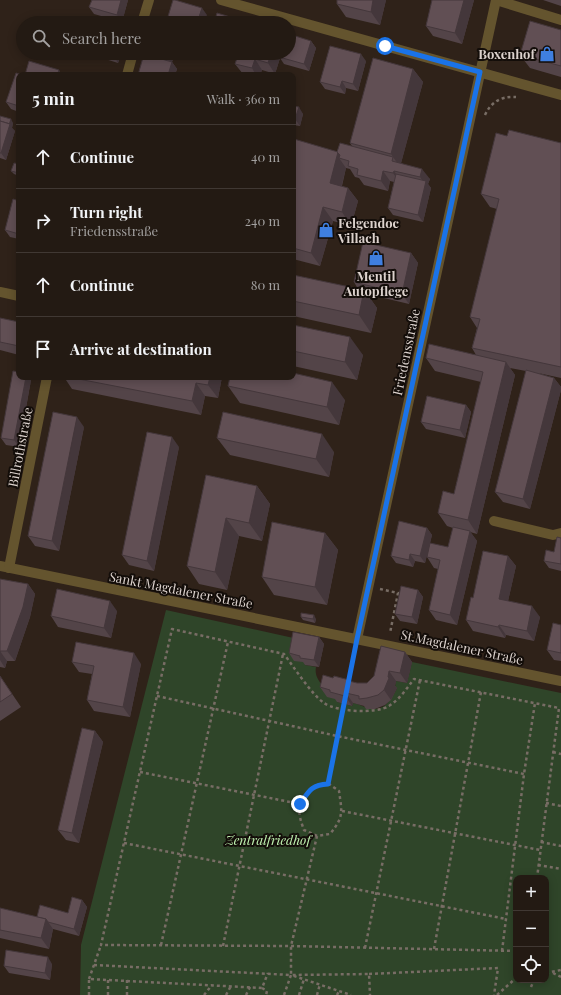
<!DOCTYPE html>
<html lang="en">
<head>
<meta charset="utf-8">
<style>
  body { margin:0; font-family:"Playfair Display",serif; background:#2b231c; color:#f1f3f6 }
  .controls { position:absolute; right:12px; bottom:12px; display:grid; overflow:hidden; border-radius:8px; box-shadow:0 2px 10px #0003 }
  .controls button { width:36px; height:36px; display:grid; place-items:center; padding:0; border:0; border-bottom:1px solid #403833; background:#231a13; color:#f1f3f6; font:20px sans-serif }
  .stop { position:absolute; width:12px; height:12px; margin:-9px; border:3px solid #1a73e8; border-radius:50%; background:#fff }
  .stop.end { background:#1a73e8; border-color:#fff; box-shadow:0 1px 4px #0008 }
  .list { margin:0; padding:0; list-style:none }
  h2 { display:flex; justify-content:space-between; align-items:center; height:52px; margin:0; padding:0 16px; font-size:17px }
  h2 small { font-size:13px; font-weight:400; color:#a3a1a0 }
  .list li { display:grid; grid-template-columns:26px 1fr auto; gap:12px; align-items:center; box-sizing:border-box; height:64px; padding:0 16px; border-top:1px solid #403833 }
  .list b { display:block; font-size:15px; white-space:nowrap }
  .list p { margin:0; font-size:13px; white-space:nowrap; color:#a3a1a0 }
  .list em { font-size:13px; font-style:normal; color:#a3a1a0 }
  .icon { flex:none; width:22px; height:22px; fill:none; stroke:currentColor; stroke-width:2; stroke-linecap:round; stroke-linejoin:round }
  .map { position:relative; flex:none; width:561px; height:995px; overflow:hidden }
  .search { position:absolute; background:#231a13; box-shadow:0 2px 10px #0003; left:16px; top:16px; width:280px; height:44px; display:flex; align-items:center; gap:10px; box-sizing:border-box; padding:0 14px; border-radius:22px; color:#a3a1a0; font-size:15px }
  .panel { position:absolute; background:#231a13; box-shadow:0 2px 10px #0003; left:16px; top:72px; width:280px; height:308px; border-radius:8px }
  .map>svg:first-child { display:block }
</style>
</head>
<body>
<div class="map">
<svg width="561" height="995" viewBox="0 0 561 995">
  <rect width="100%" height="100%" fill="#2f2219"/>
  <path fill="#2f4529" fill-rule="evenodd" d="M166 610 298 639 305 665 316 667C313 681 329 691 337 700V702L352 706 353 703C358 704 369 709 375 709 386 709 393 697 397 688L395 687 396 681 407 683 412 662 561 693V995H80L81 945ZM516 878H546V980H516Z"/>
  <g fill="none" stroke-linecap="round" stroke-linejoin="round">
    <g stroke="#786d65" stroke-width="2.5" stroke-dasharray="3 3" stroke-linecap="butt">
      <path d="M485 115C491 102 501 96 516 97"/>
      <path d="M380 589 398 593 390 633"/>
      <path d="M348 681 355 651"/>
      <path d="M157 696 337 736 524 774"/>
      <path d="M553 752 561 754"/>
      <path d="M140 772 300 804"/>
      <path d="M328 784 344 702"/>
      <path d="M546 803 561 806"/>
      <path d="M342 811 540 850"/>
      <path d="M317 836 304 830C301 822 298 813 300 805 303 795 318 780 329 784 332 786 336 789 339 791 342 812 344 817 330 834L317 836 291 946V975L369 974 370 995"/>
      <path d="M541 842 561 846"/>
      <path d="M124 843 506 919"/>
      <path d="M538 865 561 869"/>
      <path d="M161 945 228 642"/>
      <path d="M223 946 283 654"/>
      <path d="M365 948 420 680"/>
      <path d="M434 949 481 692"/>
      <path d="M502 951 524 774 535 703"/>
      <path d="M516 951 291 946 101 945 172 629 284 654C293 666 312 695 324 703 337 712 376 714 389 706 400 699 407 688 414 679L559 708 537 878"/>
      <path d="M94 965 291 975"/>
      <path d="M546 973 561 970"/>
      <path d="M553 973 561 977"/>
      <path d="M369 974 498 968 494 995"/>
      <path d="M89 979 101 945"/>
      <path d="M127 980V995"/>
      <path d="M531 987 534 980"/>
      <path d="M262 988 267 991 266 995"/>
      <path d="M89 995V979L262 988 268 973"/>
      <path d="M108 995V979"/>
      <path d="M204 995 212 985"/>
      <path d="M226 995 231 986"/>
      <path d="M246 995 250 987"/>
      <path d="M284 995 291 975 351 995"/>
      <path d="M299 995 304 979"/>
      <path d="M317 995 320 984"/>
      <path d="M337 995 339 991"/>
      <path d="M497 995 516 978"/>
    </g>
    <g stroke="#64542e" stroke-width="10">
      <path d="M221 0 561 95"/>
      <path d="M496 0 561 20"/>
      <path d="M142 23 149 0"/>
      <path d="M127 75 133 53"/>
      <path d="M0 292 19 296"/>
      <path d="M494 521 553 535 561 533"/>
      <path d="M0 566 561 681"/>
      <path d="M9 568 47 377"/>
      <path d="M357 639 496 0"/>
    </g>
  </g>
  <g fill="#534448">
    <path d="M92 0H128L122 22 94 14 89 7Z"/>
    <path d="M386 0 380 25 346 17 337 4Z"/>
    <path d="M432 0H474L462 44 433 36 426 26Z"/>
    <path d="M543 0H561V6Z"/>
    <path d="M561 30V77L530 68 520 55Z"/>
    <path d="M311 41 316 48 309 71 284 64 280 58 275 74 262 70 260 75H246L243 74 235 64 237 57 225 53H289Z"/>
    <path d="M99 53H122L118 63 102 58Z"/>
    <path d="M148 53H175L172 62 177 69 175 75H138L149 55Z"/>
    <path d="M366 61 358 91 346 88 345 94 325 89 320 82Z"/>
    <path d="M413 69 423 82 401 163 430 179 428 184 431 188 423 222 393 215 388 208 394 182 390 181 388 191 364 185 359 178 355 177 350 169 346 168 342 186 348 188 358 201 351 226 333 221 320 266 293 259V141L337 152 352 146 350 143Z"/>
    <path d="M19 75V112L11 109 6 102Z"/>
    <path d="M293 106 303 114 300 126 293 125Z"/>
    <path d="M0 116 13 123 12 128 15 131 6 160 0 158Z"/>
    <path d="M507 136 561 143V378L538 373 554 378 561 387V390L530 509 503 502 495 492 526 371 510 368 515 375 477 534 470 532 477 541 457 625 436 620 429 610 438 569 434 568 427 557 448 547 453 528 447 526 438 513 454 494 481 382 435 371 426 358 476 355 472 348 477 328 470 317 497 209 490 207 481 194Z"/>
    <path d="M19 164V176L14 174 11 171Z"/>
    <path d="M19 201V239L10 237 5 230Z"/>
    <path d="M411 253 418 263 409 304 367 294 377 308 371 333 293 316V275L358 289 354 282Z"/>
    <path d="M0 318 19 322V355L0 350Z"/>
    <path d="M293 325 363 355 357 380 293 366Z"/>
    <path d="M19 377H29L31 380 19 447 6 445 1 438Z"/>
    <path d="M64 377H222L218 398 205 396 201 415 72 389Z"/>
    <path d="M228 386 345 400 339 425 240 403Z"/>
    <path d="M466 405 471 412 465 438 426 429 421 422Z"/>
    <path d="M84 427 59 551 35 546 28 536Z"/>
    <path d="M217 438 334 452 329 477 230 455Z"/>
    <path d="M179 447 154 571 129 565 122 555Z"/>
    <path d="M206 475 257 486 270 504 262 541 239 536 227 590 199 584 187 566Z"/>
    <path d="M427 528 432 535 425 563 415 561 413 567 396 563 391 556Z"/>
    <path d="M325 533 338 550 327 605 274 595 262 577Z"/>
    <path d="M561 538V571L549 568 544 561 554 552Z"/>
    <path d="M508 556 516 566 508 601 540 617 534 641 506 635 505 638 473 631 466 620 473 598Z"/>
    <path d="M0 579 28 584 35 594 30 617 15 661H7L5 668 0 667Z"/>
    <path d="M418 590 423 597 417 624 400 621 395 614Z"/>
    <path d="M117 611 111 638 58 627 51 616Z"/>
    <path d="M301 617 316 619 315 623 303 620Z"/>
    <path d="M561 625V661L554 660 547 650Z"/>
    <path d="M319 637 324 644 319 667 305 665 303 662 294 661 289 653Z"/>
    <path d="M405 652 412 662 407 683 396 681 395 686 397 688 391 700 385 705 375 709H366L364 706 353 703 352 706 337 702 335 699 327 697 320 687 333 678 349 680 351 682 357 683H367Z"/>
    <path d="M72 662 141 664 130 717 94 711 87 700 92 674 79 672Z"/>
    <path d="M0 676 21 707 0 721Z"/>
    <path d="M95 731 103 742 79 843 66 840 58 830Z"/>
    <path d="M82 900 87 907 79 936 53 929 49 949 0 938V908L37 917 68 913Z"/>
    <path d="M52 964 50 980 9 973 4 966Z"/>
  </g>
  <g fill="#44373b">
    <path d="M121 0H128L122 22 117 15Z"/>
    <path d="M373 0H386L380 25 371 12Z"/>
    <path d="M464 0H474L462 44 455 33Z"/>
    <path d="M202 8 207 15 204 23H197Z"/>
    <path d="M311 41 316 48 309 71 304 64Z"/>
    <path d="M114 53H122L118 63 114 56Z"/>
    <path d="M171 53H175L172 62 177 69 175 75H168L171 63 169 60Z"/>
    <path d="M271 53H281L279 57 280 58 275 74 268 63Z"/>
    <path d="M361 54 366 61 358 91 353 84Z"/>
    <path d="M255 59 262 70 260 75H256L252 68Z"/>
    <path d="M413 69 423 82 400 167 391 154Z"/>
    <path d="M59 70 62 75H57Z"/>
    <path d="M342 81 346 88 345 94 340 87Z"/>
    <path d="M299 107 303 114 300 126 295 119Z"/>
    <path d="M11 119 13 123 12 128 15 131 6 160 1 153Z"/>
    <path d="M338 152 342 159 339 158 346 168 339 196 330 183Z"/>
    <path d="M422 169 430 179 428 184 431 188 423 222 418 215 425 184 420 177Z"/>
    <path d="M383 171 390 181 388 191 381 181Z"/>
    <path d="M394 171 401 181 400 183 393 173Z"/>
    <path d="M348 188 358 201 351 226 342 212Z"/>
    <path d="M323 207 333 221 320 266 311 253Z"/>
    <path d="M411 253 418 263 409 304 402 294Z"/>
    <path d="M364 290 377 308 371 333 359 315Z"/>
    <path d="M350 337 363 355 357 380 345 362Z"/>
    <path d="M506 362 515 375 477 534 468 520Z"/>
    <path d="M26 377H29L31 380 19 447 14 440Z"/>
    <path d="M210 377H222L218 398 208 385Z"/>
    <path d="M554 378 561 387V390L530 509 523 499Z"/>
    <path d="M332 382 345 400 339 425 327 407Z"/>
    <path d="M196 383 205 396 201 415 192 401Z"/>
    <path d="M466 405 471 412 465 438 460 430Z"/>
    <path d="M77 417 84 427 59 551 52 541Z"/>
    <path d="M322 434 334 452 329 477 316 459Z"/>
    <path d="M172 437 179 447 154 571 147 561Z"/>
    <path d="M257 486 270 504 262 541 249 523Z"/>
    <path d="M226 518 239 536 227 590 215 572Z"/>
    <path d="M427 528 432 535 425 563 420 556Z"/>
    <path d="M470 531 477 541 457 625 450 615Z"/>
    <path d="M325 533 338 550 327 605 315 587Z"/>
    <path d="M410 554 415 561 413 567 409 560Z"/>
    <path d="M508 556 516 566 506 610 499 599Z"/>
    <path d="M28 584 35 594 30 617 15 661 7 651Z"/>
    <path d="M418 590 423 597 417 624 412 617Z"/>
    <path d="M110 601 117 611 111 638 104 628Z"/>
    <path d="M532 606 540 617 534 641 527 631Z"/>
    <path d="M314 615 316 619 315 623 313 619Z"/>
    <path d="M499 625 506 635 505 638 498 627Z"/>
    <path d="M319 637 324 644 319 667 314 660Z"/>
    <path d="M0 651 7 661 5 668 0 660Z"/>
    <path d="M405 652 412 662 407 683 400 673Z"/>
    <path d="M134 653 141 664 130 717 123 707Z"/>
    <path d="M389 671 396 681 395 686 397 688 391 700 384 690Z"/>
    <path d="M346 693 353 703 352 706 345 696Z"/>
    <path d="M95 731 103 742 79 843 72 833Z"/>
    <path d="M82 900 87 907 79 936 74 929Z"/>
    <path d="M46 919 53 929 49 949 41 938Z"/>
    <path d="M48 957 52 964 50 980 45 973Z"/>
  </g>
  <g fill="#614f54" stroke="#44373b">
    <path d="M92 0H121L117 15 89 7Z"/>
    <path d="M173 0H175L202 8 197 23H166Z"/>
    <path d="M337 0H373L371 12 337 4Z"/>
    <path d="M432 0H464L455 33 426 26Z"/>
    <path d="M217 13 247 22 246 23H214Z"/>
    <path d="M108 20 117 23H106Z"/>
    <path d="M530 21 561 30V66L520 55Z"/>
    <path d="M289 34 311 41 304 64 279 57 280 53H289Z"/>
    <path d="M330 46 361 54 353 84 342 81 340 87 320 82Z"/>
    <path d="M104 53H114V56Z"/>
    <path d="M148 53H171L169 60 148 54Z"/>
    <path d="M239 53H271L268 63 255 59 252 68 235 64Z"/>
    <path d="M144 54 172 62 168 75H138Z"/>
    <path d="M373 58 413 69 391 154 350 143Z"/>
    <path d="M29 61 59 70 57 75H25Z"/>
    <path d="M16 73 22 75H19V106L6 102Z"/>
    <path d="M293 106 299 107 295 119H293Z"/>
    <path d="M0 116 11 119 9 125 10 124 0 121Z"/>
    <path d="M0 121 10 124 1 153H0Z"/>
    <path d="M509 130 561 143V367L472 348 480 319 470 317 499 199 481 194 496 133 507 136Z"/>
    <path d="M294 139 338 152 330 183 348 188 342 212 323 207 311 253 293 248V141Z"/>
    <path d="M340 143 393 157 392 161 422 169 420 177 394 171 393 173 383 171 381 181 357 175 358 169 348 166 349 161 339 158 340 155 337 152Z"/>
    <path d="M14 163 19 164V173L11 171Z"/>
    <path d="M396 174 426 181 418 215 388 208Z"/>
    <path d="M13 199 19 201V234L5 230Z"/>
    <path d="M363 242 411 253 402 294 354 282Z"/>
    <path d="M293 275 364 290 359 315 293 301Z"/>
    <path d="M0 318 19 322V346L0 342Z"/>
    <path d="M293 325 350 337 345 362 293 351Z"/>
    <path d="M429 344 506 362 468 520 438 513 443 491 454 494 483 372 426 358Z"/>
    <path d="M526 370 554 378 523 499 495 492Z"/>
    <path d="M13 371 19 372V377H26L14 440 1 438Z"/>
    <path d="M293 373 332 382 327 407 228 386 230 377H293Z"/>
    <path d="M68 377H210L208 385 196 383 192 401Z"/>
    <path d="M427 396 466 405 460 430 421 422Z"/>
    <path d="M53 412 77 417 52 541 28 536Z"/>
    <path d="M223 412 322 434 316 459 217 438Z"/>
    <path d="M147 432 172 437 147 561 122 555Z"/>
    <path d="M206 475 257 486 249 523 226 518 215 572 187 566Z"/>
    <path d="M399 521 427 528 420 556 410 554 409 560 391 556Z"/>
    <path d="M272 522 325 533 315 587 262 577Z"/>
    <path d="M453 527 470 531 450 615 429 610 440 560 427 557 430 543 448 547Z"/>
    <path d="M557 537 561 538V564L544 561 546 550 554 552Z"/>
    <path d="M483 551 508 556 499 599 532 606 527 631 499 625 498 627 466 620 471 597 473 598Z"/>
    <path d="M0 579 28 584 23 607 7 651H0V652Z"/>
    <path d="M401 586 418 590 412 617 395 614Z"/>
    <path d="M57 589 110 601 104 628 51 616Z"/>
    <path d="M301 613 314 615 313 619 301 617Z"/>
    <path d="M553 623 561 625V653L547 650Z"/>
    <path d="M293 632 319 637 314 660 300 658V656L289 653Z"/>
    <path d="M76 642 134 653 123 707 87 700 94 666 72 662Z"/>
    <path d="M381 646 405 652 400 673 389 671 388 677 389 678 384 690 378 695 367 698 359 699V696L346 693 345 696 330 692V690L320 687 323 675 333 678 334 676 349 680V681L357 683H367L374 676Z"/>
    <path d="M0 676 12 694 0 702Z"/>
    <path d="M82 728 95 731 72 833 58 830Z"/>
    <path d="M72 897 82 900 74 929 48 922 46 919 37 917 40 905 68 913Z"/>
    <path d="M0 908 46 919 41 938 0 930Z"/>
    <path d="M6 950 48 957 45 973 4 966Z"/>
  </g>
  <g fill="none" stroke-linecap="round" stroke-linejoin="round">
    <path stroke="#1a73e8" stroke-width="5" d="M300 804C309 791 311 785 328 784L357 639 480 72 385 46"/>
  </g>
  <defs>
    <symbol id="shop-bare" viewBox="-9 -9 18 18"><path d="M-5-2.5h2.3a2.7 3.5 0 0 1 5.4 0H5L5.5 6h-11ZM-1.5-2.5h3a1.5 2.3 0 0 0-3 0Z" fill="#3f7fe0" stroke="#130d09" stroke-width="2.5" paint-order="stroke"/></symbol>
  </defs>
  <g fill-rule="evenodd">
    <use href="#shop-bare" x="536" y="43" width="22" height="22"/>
    <use href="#shop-bare" x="315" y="219" width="22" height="22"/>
    <use href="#shop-bare" x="365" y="247" width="22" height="22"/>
  </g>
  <g text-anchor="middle" stroke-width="4" stroke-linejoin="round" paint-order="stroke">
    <g font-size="13" font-weight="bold" fill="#dcd2cd" stroke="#130d09" text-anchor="end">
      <text x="535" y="59">Boxenhof</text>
      <text x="338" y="228" text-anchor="start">Felgendoc<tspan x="338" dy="15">Villach</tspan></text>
      <text x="376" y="281" text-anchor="middle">Mentil<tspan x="376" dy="15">Autopflege</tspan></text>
    </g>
    <g font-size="13" fill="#dcd2cd" stroke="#130d09">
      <text transform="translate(406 352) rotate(-78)" y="5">Friedensstraße</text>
      <text transform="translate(20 447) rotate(-79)" y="5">Billrothstraße</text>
      <text transform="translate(181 590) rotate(11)" y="5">Sankt Magdalener Straße</text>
      <text transform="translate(462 647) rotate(12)" y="5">St.Magdalener Straße</text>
    </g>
    <g font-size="13" font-style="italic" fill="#c0f3b1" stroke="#130d09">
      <text x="268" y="845">Zentralfriedhof</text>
    </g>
  </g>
</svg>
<div class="controls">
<button>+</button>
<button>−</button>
<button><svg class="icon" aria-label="locate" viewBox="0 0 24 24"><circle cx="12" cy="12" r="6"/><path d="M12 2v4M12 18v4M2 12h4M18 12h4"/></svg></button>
</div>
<div class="stop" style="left:385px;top:46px"></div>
<div class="stop end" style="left:300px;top:804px"></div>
<div class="search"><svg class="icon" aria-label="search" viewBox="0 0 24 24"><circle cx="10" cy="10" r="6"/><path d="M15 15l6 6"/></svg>Search here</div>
<section class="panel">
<h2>5 min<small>Walk · 360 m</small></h2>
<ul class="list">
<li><svg class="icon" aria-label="ahead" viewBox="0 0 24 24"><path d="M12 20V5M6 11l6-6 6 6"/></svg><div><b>Continue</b></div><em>40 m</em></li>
<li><svg class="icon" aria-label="right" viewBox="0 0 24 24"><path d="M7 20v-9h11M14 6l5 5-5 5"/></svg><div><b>Turn right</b><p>Friedensstraße</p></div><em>240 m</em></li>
<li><svg class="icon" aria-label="ahead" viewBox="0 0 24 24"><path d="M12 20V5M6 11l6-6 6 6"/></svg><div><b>Continue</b></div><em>80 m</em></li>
<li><svg class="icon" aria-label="arrive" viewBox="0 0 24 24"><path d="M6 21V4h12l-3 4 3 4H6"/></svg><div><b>Arrive at destination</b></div></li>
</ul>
</section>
</div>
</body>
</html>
